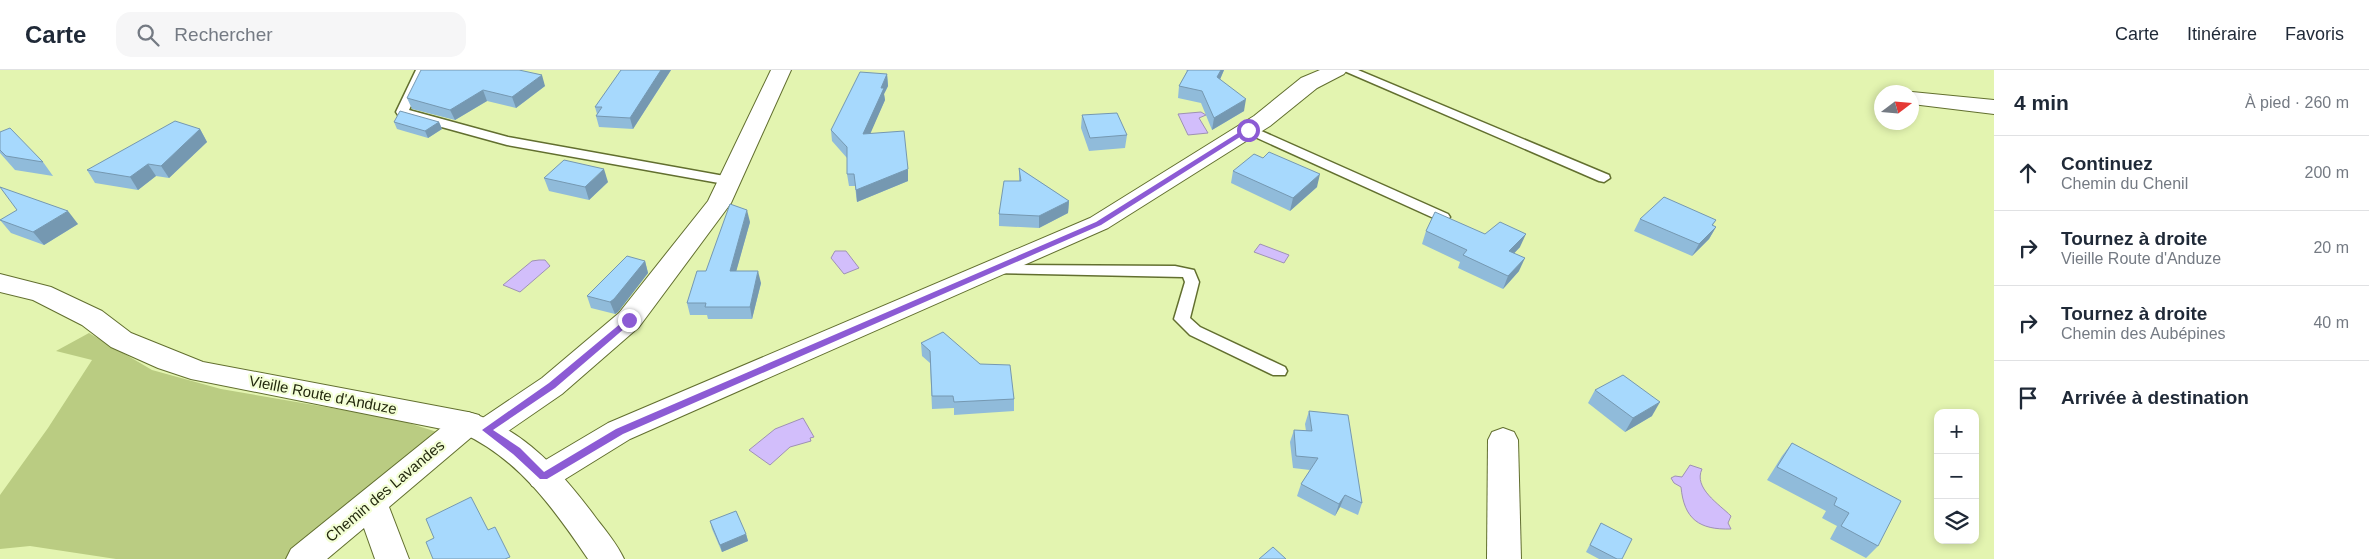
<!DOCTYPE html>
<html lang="fr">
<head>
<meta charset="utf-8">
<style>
  body { margin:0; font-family:Arial,sans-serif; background:#f6f6f7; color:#1f2937 }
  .controls { position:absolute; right:15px; bottom:15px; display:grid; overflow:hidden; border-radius:10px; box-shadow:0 2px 8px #0003 }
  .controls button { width:45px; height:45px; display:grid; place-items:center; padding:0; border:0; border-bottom:1px solid #e0e1e3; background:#fff; color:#1f2937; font:25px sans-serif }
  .compass { position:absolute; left:1874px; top:15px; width:45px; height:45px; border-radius:50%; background:#fff; box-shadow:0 2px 8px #0003; rotate:74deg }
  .stop { position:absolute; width:15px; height:15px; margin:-11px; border:4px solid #8c5bd4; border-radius:50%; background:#fff }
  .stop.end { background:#8c5bd4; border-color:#fff; box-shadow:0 1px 5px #0008 }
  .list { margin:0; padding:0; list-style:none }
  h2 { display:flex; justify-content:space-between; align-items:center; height:65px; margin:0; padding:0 20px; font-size:21px }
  h2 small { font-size:16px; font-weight:400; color:#747a83 }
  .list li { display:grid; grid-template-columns:32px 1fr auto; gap:15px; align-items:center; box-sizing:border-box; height:75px; padding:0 20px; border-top:1px solid #e0e1e3 }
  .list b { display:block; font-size:19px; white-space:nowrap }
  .list p { margin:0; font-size:16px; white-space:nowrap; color:#747a83 }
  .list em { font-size:16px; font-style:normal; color:#747a83 }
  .icon { flex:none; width:28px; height:28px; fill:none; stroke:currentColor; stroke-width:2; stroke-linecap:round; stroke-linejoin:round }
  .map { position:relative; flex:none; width:1994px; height:489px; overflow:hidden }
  header { display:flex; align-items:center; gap:30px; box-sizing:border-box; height:70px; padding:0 25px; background:#fff; border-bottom:1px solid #e0e1e3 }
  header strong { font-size:24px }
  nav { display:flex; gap:28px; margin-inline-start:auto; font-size:18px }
  .search { width:350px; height:45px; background:#f6f6f7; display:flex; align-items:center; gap:12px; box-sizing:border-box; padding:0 18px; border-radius:15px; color:#747a83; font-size:19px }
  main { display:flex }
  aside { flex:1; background:#fff }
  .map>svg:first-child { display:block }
</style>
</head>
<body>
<header>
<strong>Carte</strong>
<div class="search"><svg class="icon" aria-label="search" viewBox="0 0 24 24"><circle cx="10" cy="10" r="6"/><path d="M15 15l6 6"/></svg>Rechercher</div>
<nav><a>Carte</a><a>Itinéraire</a><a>Favoris</a></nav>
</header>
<main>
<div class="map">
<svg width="1994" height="489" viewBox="0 0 1994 489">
  <rect width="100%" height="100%" fill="#e3f4b0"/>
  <path fill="#bacc82" d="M89 263 152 300 221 319 396 349 437 362 290 489H116L30 476 0 479V425L48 358 92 290 56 281Z"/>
  <g fill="#d2befb" stroke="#9e91b4">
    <path d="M1201 42 1206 45 1199 48 1208 63 1188 65 1178 44Z"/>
    <path d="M1260 174 1289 185 1284 193 1254 182Z"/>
    <path d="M835 181H846L859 198 844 204 831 188Z"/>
    <path d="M539 190H545L550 196 520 222 503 215 532 191Z"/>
    <path d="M803 348 814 367 810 368 811 371 790 377 770 395 749 380 775 359Z"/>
    <path d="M1690 395 1702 399C1693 418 1719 434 1731 446L1728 453 1731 459C1699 460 1684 449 1681 417L1674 413 1671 408 1675 406 1682 407Z"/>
  </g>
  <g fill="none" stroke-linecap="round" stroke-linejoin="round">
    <defs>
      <g id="service">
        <path d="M416 0H428L409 40 508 67 730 107 737 111 730 115 507 75 398 45 396 42Z"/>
        <path d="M1342 0H1358L1609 105 1610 108 1604 112 1599 111Z"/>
        <path d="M1248 55 1448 144 1450 147 1448 150H1438L1244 62 1242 59Z"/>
        <path d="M994 195 1175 196 1194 200 1199 212 1190 248 1200 257 1285 297 1287 301 1285 305H1273L1190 265 1174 249 1185 212 1183 207 989 203 987 200Z"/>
      </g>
      <g id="minor">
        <path d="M771 0H791L731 133 639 257 562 324 498 368 487 372 476 368 474 365 389 437 409 489H375L364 458 327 489H286L291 479 457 345 468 342 479 345 481 349 542 308 619 243 708 131Z"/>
        <path d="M1320 0H1347L1344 4 1317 18 1270 56 1108 158 630 369 554 416 543 420 532 416 527 407 532 398 608 353 1090 148 1254 46 1301 8Z"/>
        <path d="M1908 22H1912L1994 30V44L1912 34V22Z"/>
        <path d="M1503 358 1514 362 1518 370 1521 489H1487L1488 370 1492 362Z"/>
      </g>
      <path id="tertiary" d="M0 204 51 217 102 241 131 263 203 292 468 342C524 359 562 402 596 448 606 461 617 474 624 489H588C554 439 519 389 462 363L191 309 158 298 111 277 82 255 33 230 0 222Z"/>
    </defs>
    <use href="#service" stroke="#626f2f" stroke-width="3"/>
    <use href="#minor" stroke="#626f2f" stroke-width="2"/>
    <use href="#tertiary" stroke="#626f2f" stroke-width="2"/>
    <use href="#service" fill="#fff" fill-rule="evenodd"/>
    <use href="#minor" fill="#fff" fill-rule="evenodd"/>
    <use href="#tertiary" fill="#fff" fill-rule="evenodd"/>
  </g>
  <g fill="#90bbda">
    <path d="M621 0H671L633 59 599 57 596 46 597 44 595 37Z"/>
    <path d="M1186 0H1224L1220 9 1244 41 1212 60 1201 33 1178 28 1179 16 1187 1Z"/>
    <path d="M526 2 545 16 516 38 487 31 455 50 412 39 407 28Z"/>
    <path d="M887 4 888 16 884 24 885 30 870 63 908 111 857 132 855 116H849L847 104V88L832 71 831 60Z"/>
    <path d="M1082 45 1127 65 1125 78 1089 81 1081 58Z"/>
    <path d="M394 52H439L442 59 428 68 397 59Z"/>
    <path d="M200 59 207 72 169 108 156 106 138 120 95 113 87 100Z"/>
    <path d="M0 62 43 92 53 106 15 100 0 83Z"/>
    <path d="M1019 98 1069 131 1068 143 1039 158 999 156V144L1019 111Z"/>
    <path d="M1233 101 1317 117 1290 141 1231 113Z"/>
    <path d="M544 108 608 112 589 130 549 121Z"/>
    <path d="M1640 149 1716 150 1713 155 1716 157 1709 169 1692 186 1634 161Z"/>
    <path d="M0 150 78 154 44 175 11 163Z"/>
    <path d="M750 152 736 201 761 213 752 249H708L707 245H690L687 233 706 201Z"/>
    <path d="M1426 161 1485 164 1520 177 1514 183 1519 201 1503 219 1458 198 1460 192 1422 174Z"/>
    <path d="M645 191 648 203 618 242 615 244 591 238 587 226Z"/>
    <path d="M921 273 1014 329V341L954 345V338L932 339 930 293 922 286Z"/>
    <path d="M1595 320 1652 346 1625 362 1588 333Z"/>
    <path d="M1309 341 1362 433 1358 445 1340 437 1335 446 1297 426 1301 414 1310 400 1293 398 1290 372 1294 360 1306 361 1305 354Z"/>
    <path d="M1792 373 1878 476 1866 488 1830 469 1837 456 1822 448 1826 441 1767 410 1782 386Z"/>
    <path d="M710 451 746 464 748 471 722 482 712 459Z"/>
    <path d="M1601 453 1622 489H1599L1586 482Z"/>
  </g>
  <g fill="#7598b1">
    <path d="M661 0H671L633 59 630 48Z"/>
    <path d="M1221 0H1224L1216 19 1217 7Z"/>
    <path d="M887 4 888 16 884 24 885 30 865 76 863 64 881 18Z"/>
    <path d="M542 5 545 16 516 38 512 27Z"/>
    <path d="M483 20 487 31 455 50 450 40Z"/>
    <path d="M1246 29 1244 41 1212 60 1214 48Z"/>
    <path d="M439 52 442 59 428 68 425 61Z"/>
    <path d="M200 59 207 72 169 108 161 96Z"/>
    <path d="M148 94 156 106 138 120 130 107Z"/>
    <path d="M604 99 608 112 589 130 585 117Z"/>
    <path d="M908 99V111L857 132 856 120Z"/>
    <path d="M1320 104 1317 117 1290 141 1293 128Z"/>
    <path d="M1069 131 1068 143 1039 158V146Z"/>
    <path d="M747 140 750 152 733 213 730 201Z"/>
    <path d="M68 141 78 154 44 175 33 162Z"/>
    <path d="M1716 157 1709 169 1692 186 1699 174Z"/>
    <path d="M1526 164 1520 177 1504 194 1509 181Z"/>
    <path d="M1525 188 1519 201 1503 219 1508 206Z"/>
    <path d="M645 191 648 203 618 242 615 244 610 232Z"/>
    <path d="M758 201 761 213 752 249 750 237Z"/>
    <path d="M1660 332 1652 346 1625 362 1633 348Z"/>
    <path d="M1345 425 1340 437 1335 446 1339 434Z"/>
    <path d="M746 464 748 471 722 482 720 475Z"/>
  </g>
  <g fill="#a7d9fd" stroke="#7598b1">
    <path d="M421 0H519L542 5 512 27 483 20 450 40 407 28Z"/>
    <path d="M621 0H661L630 48 596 46 602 37H595Z"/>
    <path d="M1188 0H1221L1217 7 1246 29 1214 48 1202 21 1179 16Z"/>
    <path d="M860 2 887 4 881 18H884L863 64 904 61 908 99 856 120 854 104H847V77L831 60Z"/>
    <path d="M400 41 439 52 425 61 394 52Z"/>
    <path d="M1117 43 1127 65 1090 68 1082 45Z"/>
    <path d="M175 51 200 59 161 96 148 94 130 107 87 100Z"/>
    <path d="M10 58 43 92 6 86 0 80V62Z"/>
    <path d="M1269 82 1320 104 1293 128 1233 101 1254 84 1263 88Z"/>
    <path d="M564 90 604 99 585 117 544 108Z"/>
    <path d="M1019 98 1069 131 1039 146 999 144 1004 111H1021Z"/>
    <path d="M0 117 68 141 33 162 0 150 17 140Z"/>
    <path d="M1664 127 1716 150 1712 155 1716 157 1699 174 1640 149Z"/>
    <path d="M730 134 747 140 730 201H758L750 237H705L706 233H687L697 201H706Z"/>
    <path d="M1435 142 1485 164 1500 152 1526 164 1509 181 1525 188 1508 206 1463 185 1467 180 1426 161Z"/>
    <path d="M627 186 645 191 614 229 610 232 587 226Z"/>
    <path d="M943 262 980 294 1010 295 1014 329 954 332 953 326H932L930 281 921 273Z"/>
    <path d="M1623 305 1660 332 1633 348 1595 320Z"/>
    <path d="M1309 341 1348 345 1362 433 1345 425 1339 434 1301 414 1318 388 1296 386 1294 360 1312 361Z"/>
    <path d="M1792 373 1901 431 1878 476 1841 456 1849 443 1834 435 1837 428 1777 397Z"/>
    <path d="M471 427 488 460 495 457 510 487 505 489H433L426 472 434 468 426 449Z"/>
    <path d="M736 441 746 464 720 475 710 451Z"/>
    <path d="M1601 453 1632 469 1622 489H1617L1590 475Z"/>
    <path d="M1273 477 1286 489H1259Z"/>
  </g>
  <path fill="#8c5bd4" d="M1246 58 1251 60 1101 155 623 364 547 409H540L513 384 482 360 549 313 626 249H632V252L555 318 493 360 520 378 544 402 616 359 1096 152Z"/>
  <g text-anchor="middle" stroke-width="4.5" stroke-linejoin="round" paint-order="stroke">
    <g font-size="15" fill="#23290e" stroke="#f3fed5">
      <text transform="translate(323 325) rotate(11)" y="5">Vieille Route d'Anduze</text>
      <text transform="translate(385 421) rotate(-40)" y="5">Chemin des Lavandes</text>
    </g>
  </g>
</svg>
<div class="controls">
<button>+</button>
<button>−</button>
<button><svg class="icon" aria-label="layers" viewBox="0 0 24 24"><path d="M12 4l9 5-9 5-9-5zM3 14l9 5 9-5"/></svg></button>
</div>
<svg class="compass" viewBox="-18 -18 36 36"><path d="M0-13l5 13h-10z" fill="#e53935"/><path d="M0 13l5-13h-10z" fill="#747a83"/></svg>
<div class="stop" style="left:1248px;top:60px"></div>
<div class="stop end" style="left:629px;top:250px"></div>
</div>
<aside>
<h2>4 min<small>À pied · 260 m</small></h2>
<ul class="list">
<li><svg class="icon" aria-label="ahead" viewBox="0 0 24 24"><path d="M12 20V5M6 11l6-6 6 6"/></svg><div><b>Continuez</b><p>Chemin du Chenil</p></div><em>200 m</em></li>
<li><svg class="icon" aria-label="right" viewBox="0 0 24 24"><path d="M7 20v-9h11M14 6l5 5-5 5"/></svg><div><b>Tournez à droite</b><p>Vieille Route d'Anduze</p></div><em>20 m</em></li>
<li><svg class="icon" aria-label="right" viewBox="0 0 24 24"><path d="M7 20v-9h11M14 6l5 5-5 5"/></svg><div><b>Tournez à droite</b><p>Chemin des Aubépines</p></div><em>40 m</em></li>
<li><svg class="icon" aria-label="arrive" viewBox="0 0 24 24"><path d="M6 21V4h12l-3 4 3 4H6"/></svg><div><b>Arrivée à destination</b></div></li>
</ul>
</aside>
</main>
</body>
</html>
